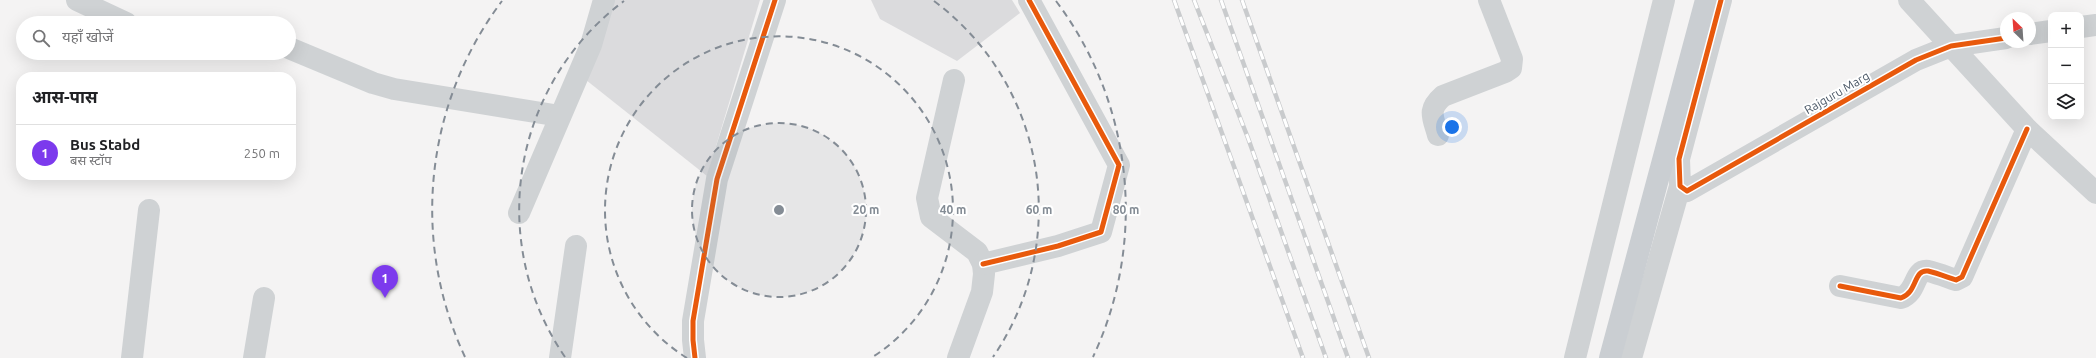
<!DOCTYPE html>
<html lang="hi">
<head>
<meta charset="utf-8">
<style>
  body { margin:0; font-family:Ubuntu,"Noto Sans Devanagari",sans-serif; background:#f6f6f6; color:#202124 }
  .controls { position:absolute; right:12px; top:12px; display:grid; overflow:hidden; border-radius:8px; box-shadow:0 4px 16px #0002 }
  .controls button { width:36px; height:36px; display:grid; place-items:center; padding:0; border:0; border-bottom:1px solid #e0e0e0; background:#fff; color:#202124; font:20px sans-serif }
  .compass { position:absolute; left:2000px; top:12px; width:36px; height:36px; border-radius:50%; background:#fff; box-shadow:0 4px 16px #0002; rotate:335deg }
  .you { position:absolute; left:1452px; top:127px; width:14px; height:14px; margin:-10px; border:3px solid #fff; border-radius:50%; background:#1a73e8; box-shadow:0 0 0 6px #1a73e833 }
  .badge { display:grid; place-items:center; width:26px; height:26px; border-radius:50%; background:#7c3aed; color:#fff; font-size:13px; font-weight:700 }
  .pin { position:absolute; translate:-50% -33px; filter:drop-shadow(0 1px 2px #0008) }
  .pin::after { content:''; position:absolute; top:21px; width:14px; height:12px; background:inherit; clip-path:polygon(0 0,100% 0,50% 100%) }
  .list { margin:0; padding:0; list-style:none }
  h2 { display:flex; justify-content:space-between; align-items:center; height:52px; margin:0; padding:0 16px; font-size:17px }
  h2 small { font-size:13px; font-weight:400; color:#757577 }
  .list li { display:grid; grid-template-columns:26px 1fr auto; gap:12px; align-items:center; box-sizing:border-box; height:56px; padding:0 16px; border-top:1px solid #e0e0e0 }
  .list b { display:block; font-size:15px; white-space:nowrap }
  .list p { margin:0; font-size:13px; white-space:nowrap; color:#757577 }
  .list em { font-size:13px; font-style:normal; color:#757577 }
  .icon { flex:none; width:22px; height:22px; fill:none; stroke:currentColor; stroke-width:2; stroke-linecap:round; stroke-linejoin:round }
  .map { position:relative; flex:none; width:2096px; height:358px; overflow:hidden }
  .search { position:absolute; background:#fff; box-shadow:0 4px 16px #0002; left:16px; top:16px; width:280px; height:44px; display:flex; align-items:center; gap:10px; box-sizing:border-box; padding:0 14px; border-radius:22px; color:#757577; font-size:15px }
  .panel { position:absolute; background:#fff; box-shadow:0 4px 16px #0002; left:16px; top:72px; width:280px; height:108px; border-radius:16px }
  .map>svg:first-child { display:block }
</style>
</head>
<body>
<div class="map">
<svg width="2096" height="358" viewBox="0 0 2096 358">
  <rect width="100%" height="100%" fill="#f4f3f3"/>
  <g fill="#dbdbdd">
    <path d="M605 0H760L707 176 581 76Z"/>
    <path d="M871 0H1012L1020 13 957 61 880 19Z"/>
  </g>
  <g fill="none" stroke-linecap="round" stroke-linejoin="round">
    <g stroke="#cfd2d4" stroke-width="22">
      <path d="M77 0 126 23"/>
      <path d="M1721 0 1679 159 1680 186 1687 191 1916 60 1951 46 2006 38"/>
      <path d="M1909 0 2027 129 2096 193"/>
      <path d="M2081 27 2096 25"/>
      <path d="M2030 34 2051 31"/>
      <path d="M289 48 373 83 394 89 560 116"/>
      <path d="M954 80 927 198 931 217 977 252 983 264 984 274 982 292 958 358"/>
      <path d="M1438 135C1433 117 1427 110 1443 96L1505 72 1511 68 1512 59 1489 0"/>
      <path d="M519 213 591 45 604 0"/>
      <path d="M983 264 1058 246 1101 232 1119 165 1029 0"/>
      <path d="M1840 286 1901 298C1918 292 1913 269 1928 271 1937 273 1947 277 1956 280L1962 277 2027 129"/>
      <path d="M132 358 149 210"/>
      <path d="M254 358 264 298"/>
      <path d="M560 358 576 246"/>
      <path d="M695 358 693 340V321L717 179 775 0"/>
      <path d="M1575 358 1664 0"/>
      <path d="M1631 358 1680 186"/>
    </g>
    <path stroke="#caced2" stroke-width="22" d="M1610 358 1706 0"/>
    <defs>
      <g id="rail">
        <path d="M1174 0 1303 358"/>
        <path d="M1194 0 1248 138 1326 358"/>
        <path d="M1221 0 1348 358"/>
        <path d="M1242 0 1369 358"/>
      </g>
    </defs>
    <use href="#rail" stroke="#c9cbcd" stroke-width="4.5"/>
    <use href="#rail" stroke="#fff" stroke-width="3" stroke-dasharray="9" stroke-linecap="butt"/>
    <defs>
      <g id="cycleway">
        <path d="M1721 0 1679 159 1680 186 1687 191 1916 60 1951 46 2006 38"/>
        <path d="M983 264 1058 246 1101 232 1119 165 1029 0"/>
        <path d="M1840 286 1901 298C1918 292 1913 269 1928 271 1937 273 1947 277 1956 280L1962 277 2027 129"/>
        <path d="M695 358 693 340V321L717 179 775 0"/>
      </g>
    </defs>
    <use href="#cycleway" stroke="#fff" stroke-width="8"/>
    <use href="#cycleway" stroke="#e8590c" stroke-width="5"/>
  </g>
  <circle cx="779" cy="210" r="87" fill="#848c95" fill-opacity=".12"/>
  <g fill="none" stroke="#848c95" stroke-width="2" stroke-dasharray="7 5">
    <circle cx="779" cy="210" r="87"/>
    <path d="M687 358A174 174 0 1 1 871 358"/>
    <path d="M565 357A260 260 0 0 1 624 1M934 1A260 260 0 0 1 993 357"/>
    <path d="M465 357A347 347 0 0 1 502 1M1056 1A347 347 0 0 1 1093 357"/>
  </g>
  <g text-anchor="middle" stroke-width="4" stroke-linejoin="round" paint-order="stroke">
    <g font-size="12" fill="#475463" stroke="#fff">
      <text transform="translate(1837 93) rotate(-30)" y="4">Rajguru Marg</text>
    </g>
  </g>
  <circle cx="779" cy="210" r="6" fill="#848c95" stroke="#fff" stroke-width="2"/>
  <g font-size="12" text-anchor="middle" font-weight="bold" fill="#848c95" stroke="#fff" stroke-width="4" stroke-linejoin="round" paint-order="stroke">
    <text x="866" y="214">20 m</text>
    <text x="953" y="214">40 m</text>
    <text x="1039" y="214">60 m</text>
    <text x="1126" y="214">80 m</text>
  </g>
</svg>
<div class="controls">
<button>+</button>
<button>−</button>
<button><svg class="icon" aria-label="layers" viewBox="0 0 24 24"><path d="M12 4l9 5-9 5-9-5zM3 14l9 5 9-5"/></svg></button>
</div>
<svg class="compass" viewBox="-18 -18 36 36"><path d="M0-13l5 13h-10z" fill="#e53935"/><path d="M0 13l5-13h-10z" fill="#757577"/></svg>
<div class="you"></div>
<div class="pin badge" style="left:385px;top:298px">1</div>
<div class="search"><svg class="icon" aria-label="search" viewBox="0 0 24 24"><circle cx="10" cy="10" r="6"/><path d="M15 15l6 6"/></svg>यहाँ खोजें</div>
<section class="panel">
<h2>आस-पास<small></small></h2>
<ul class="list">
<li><span class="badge">1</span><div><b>Bus Stabd</b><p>बस स्टॉप</p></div><em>250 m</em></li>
</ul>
</section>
</div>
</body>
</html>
